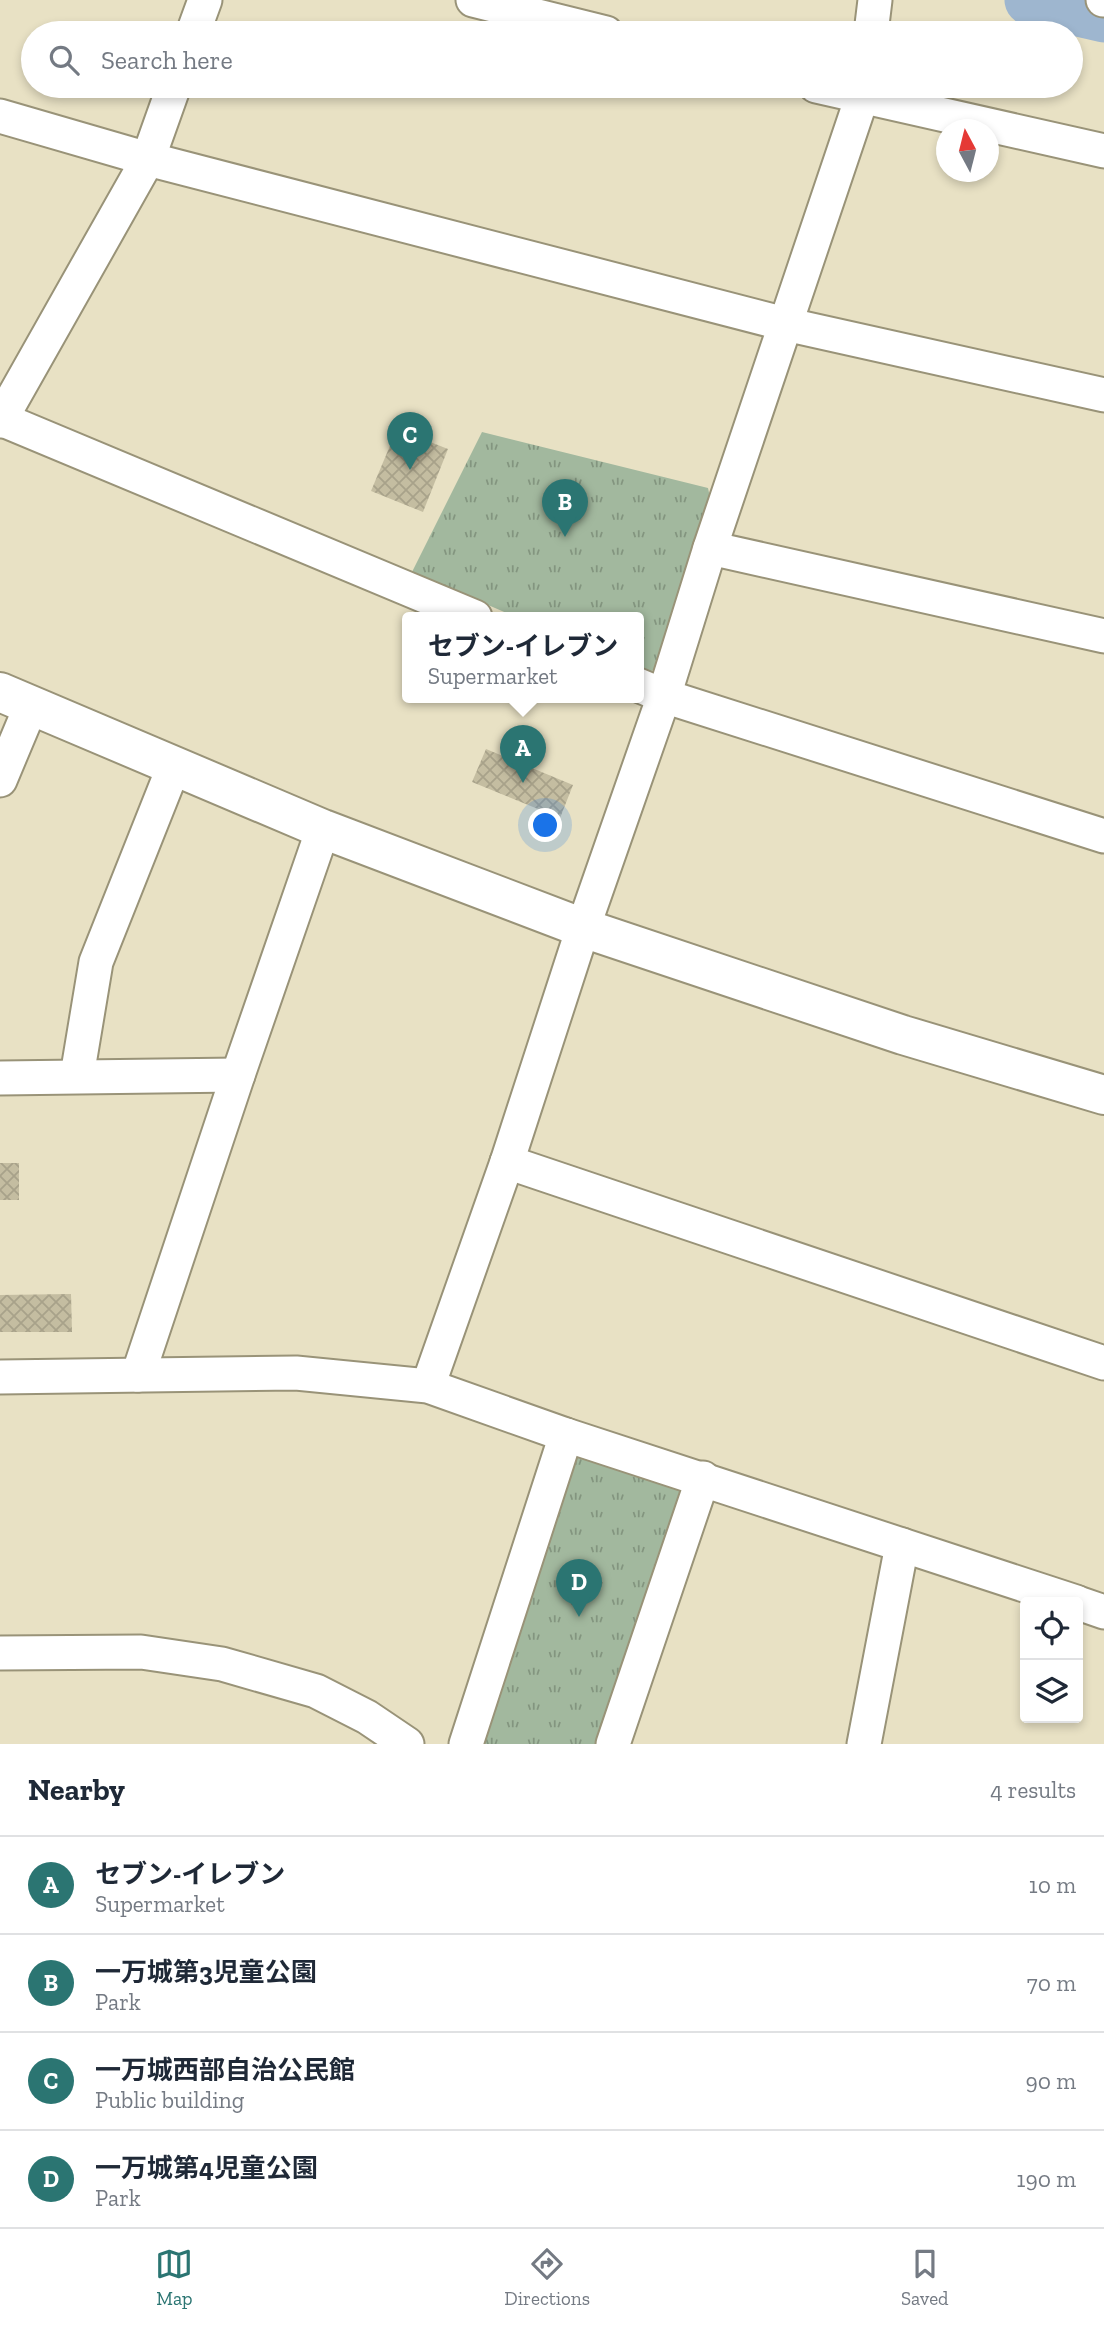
<!DOCTYPE html>
<html lang="en">
<head>
<meta charset="utf-8">
<style>
  body { margin:0; font-family:"Zilla Slab","Noto Sans JP",serif; background:#f6f6f7; color:#1f2937 }
  .controls { position:absolute; right:21px; bottom:21px; display:grid; overflow:hidden; border-radius:7px; box-shadow:0 4px 10px #0003 }
  .controls button { width:63px; height:63px; display:grid; place-items:center; padding:0; border:0; border-bottom:2px solid #e0e1e3; background:#fff; color:#1f2937; font:35px sans-serif }
  .compass { position:absolute; left:936px; top:119px; width:63px; height:63px; border-radius:50%; background:#fff; box-shadow:0 4px 10px #0003; rotate:353deg }
  .you { position:absolute; left:546px; top:826px; width:24px; height:24px; margin:-18px; border:5px solid #fff; border-radius:50%; background:#1a73e8; box-shadow:0 0 0 10px #1a73e833 }
  .badge { display:grid; place-items:center; width:46px; height:46px; border-radius:50%; background:#2b7572; color:#fff; font-size:23px; font-weight:700 }
  .pin { position:absolute; translate:-50% -58px; filter:drop-shadow(0 2px 4px #0008) }
  .pin::after { content:''; position:absolute; top:37px; width:24px; height:21px; background:inherit; clip-path:polygon(0 0,100% 0,50% 100%) }
  .popup { position:absolute; left:402px; top:612px; width:242px; height:91px; box-sizing:border-box; display:grid; place-content:center; border-radius:7px; background:#fff; filter:drop-shadow(0 2px 5px #0005); font-size:23px; white-space:nowrap; color:#747a83 }
  .popup b { font-size:26px; color:#1f2937 }
  .popup::after { content:''; position:absolute; left:50%; top:100%; margin-left:-14px; border:14px solid transparent; border-top-color:#fff }
  .list { margin:0; padding:0; list-style:none }
  h2 { display:flex; justify-content:space-between; align-items:center; height:91px; margin:0; padding:0 28px; font-size:30px }
  h2 small { font-size:23px; font-weight:400; color:#747a83 }
  .list li { display:grid; grid-template-columns:46px 1fr auto; gap:21px; align-items:center; box-sizing:border-box; height:98px; padding:0 28px; border-top:2px solid #e0e1e3 }
  .list b { display:block; font-size:26px; white-space:nowrap }
  .list p { margin:0; font-size:23px; white-space:nowrap; color:#747a83 }
  .list em { font-size:23px; font-style:normal; color:#747a83 }
  .icon { flex:none; width:38px; height:38px; fill:none; stroke:currentColor; stroke-width:2; stroke-linecap:round; stroke-linejoin:round }
  .map { position:relative; flex:none; width:1104px; height:1744px; overflow:hidden }
  .search { position:absolute; background:#fff; box-shadow:0 4px 10px #0003; left:21px; right:21px; top:21px; height:77px; display:flex; align-items:center; gap:18px; box-sizing:border-box; padding:0 24px; border-radius:38px; color:#747a83; font-size:26px }
  .sheet { height:483px; background:#fff }
  nav { display:flex; justify-content:space-around; align-items:center; box-sizing:border-box; height:98px; border-top:2px solid #e0e1e3; background:#fff; font-size:19px; color:#747a83 }
  nav a { display:grid; justify-items:center; gap:4px }
  nav .on { color:#2b7572 }
  .map>svg:first-child { display:block }
</style>
</head>
<body>
<div class="map">
<svg width="1104" height="1744" viewBox="0 0 1104 1744">
  <defs>
    <pattern id="grass-tufts" width="24" height="20" patternUnits="userSpaceOnUse" patternTransform="scale(1.75)"><rect width="24" height="20" fill="#a2b89e"/><path d="M3 7l-1-3M5 7V3M7 7l1-3M15 17l-1-3M17 17v-4M19 17l1-3" fill="none" stroke="#83957f"/></pattern>
    <pattern id="building-cross-hatch" width="8" height="8" patternUnits="userSpaceOnUse" patternTransform="scale(1.75)"><rect width="8" height="8" fill="#c4bda1"/><path d="M0 0l8 8M0 8l8-8" fill="none" stroke="#a8a28a"/></pattern>
  </defs>
  <rect width="100%" height="100%" fill="#e8e1c4"/>
  <g fill="url(#grass-tufts)">
    <path d="M482 432 708 488 711 502 659 668 646 673 639 670 638 617H516L412 572Z"/>
    <path d="M573 1455 680 1490 597 1744H478Z"/>
  </g>
  <g fill="none" stroke-linecap="round" stroke-linejoin="round">
    <path stroke="#9eb6cf" stroke-width="51" d="M1030 0 1104 17"/>
  </g>
  <g fill="url(#building-cross-hatch)">
    <path d="M397 429 448 449 423 512 371 491Z"/>
    <path d="M486 749 573 785 560 818 472 782Z"/>
    <rect x="0" y="1163" width="19" height="37"/>
    <path d="M71 1294 72 1332H0V1295Z"/>
  </g>
  <g fill="none" stroke-linecap="round" stroke-linejoin="round">
    <defs>
      <g id="street">
        <path d="M473 0 606 33"/>
        <path d="M1103 0H1104"/>
        <path d="M193 33 205 0"/>
        <path d="M871 33 875 0"/>
        <path d="M816 86 1104 151"/>
        <path d="M0 116 148 159 785 324 1104 395"/>
        <path d="M1 419 475 617"/>
        <path d="M0 421 148 159 174 86"/>
        <path d="M710 548 1104 636"/>
        <path d="M638 685 664 696 1104 836"/>
        <path d="M0 780 31 706"/>
        <path d="M77 1076 96 962 174 766"/>
        <path d="M0 1078 238 1075"/>
        <path d="M507 1162 1104 1363"/>
        <path d="M138 1375 238 1075 323 829"/>
        <path d="M0 1377 296 1373 428 1386 566 1435 1076 1602"/>
        <path d="M428 1386 507 1162 583 928 664 696 710 548 862 97 863 86"/>
        <path d="M1078 1603 1104 1612"/>
        <path d="M0 1653 141 1652 222 1664 316 1691 367 1717 407 1744"/>
        <path d="M466 1744 566 1435"/>
        <path d="M613 1744 703 1478"/>
        <path d="M864 1744 902 1545"/>
      </g>
      <path id="secondary" d="M0 692 323 829 583 928 903 1035 1104 1095"/>
    </defs>
    <use href="#street" stroke="#999378" stroke-width="37"/>
    <use href="#secondary" stroke="#999378" stroke-width="42"/>
    <use href="#street" stroke="#fff" stroke-width="33"/>
    <use href="#secondary" stroke="#fff" stroke-width="38"/>
  </g>
</svg>
<div class="controls">
<button><svg class="icon" aria-label="locate" viewBox="0 0 24 24"><circle cx="12" cy="12" r="6"/><path d="M12 2v4M12 18v4M2 12h4M18 12h4"/></svg></button>
<button><svg class="icon" aria-label="layers" viewBox="0 0 24 24"><path d="M12 4l9 5-9 5-9-5zM3 14l9 5 9-5"/></svg></button>
</div>
<svg class="compass" viewBox="-18 -18 36 36"><path d="M0-13l5 13h-10z" fill="#e53935"/><path d="M0 13l5-13h-10z" fill="#747a83"/></svg>
<div class="you"></div>
<div class="pin badge" style="left:523px;top:783px">A</div>
<div class="popup"><b>セブン-イレブン</b>Supermarket</div>
<div class="pin badge" style="left:565px;top:537px">B</div>
<div class="pin badge" style="left:410px;top:470px">C</div>
<div class="pin badge" style="left:579px;top:1617px">D</div>
<div class="search"><svg class="icon" aria-label="search" viewBox="0 0 24 24"><circle cx="10" cy="10" r="6"/><path d="M15 15l6 6"/></svg>Search here</div>
</div>
<section class="sheet">
<h2>Nearby<small>4 results</small></h2>
<ul class="list">
<li><span class="badge">A</span><div><b>セブン-イレブン</b><p>Supermarket</p></div><em>10 m</em></li>
<li><span class="badge">B</span><div><b>一万城第3児童公園</b><p>Park</p></div><em>70 m</em></li>
<li><span class="badge">C</span><div><b>一万城西部自治公民館</b><p>Public building</p></div><em>90 m</em></li>
<li><span class="badge">D</span><div><b>一万城第4児童公園</b><p>Park</p></div><em>190 m</em></li>
</ul>
</section>
<nav>
<a class="on"><svg class="icon" aria-label="map" viewBox="0 0 24 24"><path d="M3 6l6-2 6 2 6-2v14l-6 2-6-2-6 2zM9 4v14M15 6v14"/></svg>Map</a>
<a><svg class="icon" aria-label="directions" viewBox="0 0 24 24"><path d="M12 3l9 9-9 9-9-9zM9 14v-3h6M13 9l2 2-2 2"/></svg>Directions</a>
<a><svg class="icon" aria-label="saved" viewBox="0 0 24 24"><path d="M7 4h10v16l-5-4-5 4z"/></svg>Saved</a>
</nav>
</body>
</html>
